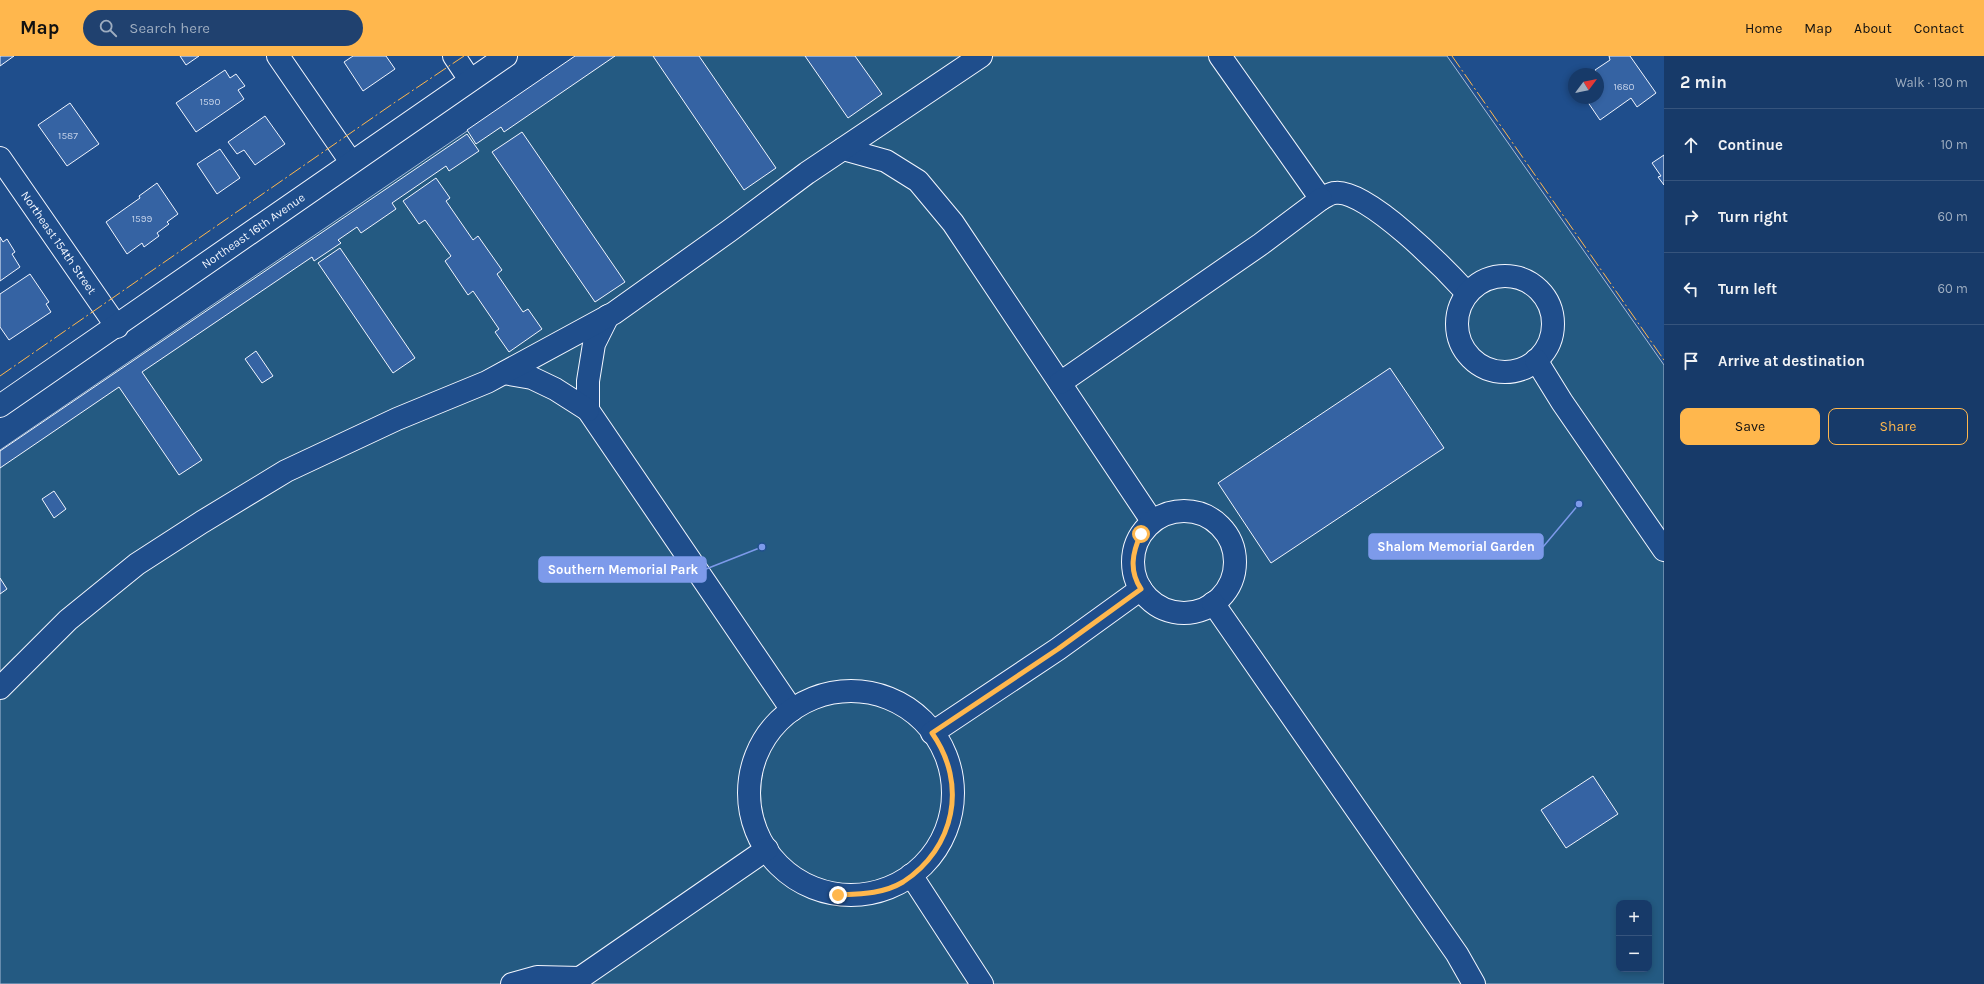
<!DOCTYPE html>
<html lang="en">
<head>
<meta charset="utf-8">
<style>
  body { margin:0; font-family:Karla,sans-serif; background:#20416f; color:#f1f3f6 }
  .controls { position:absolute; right:12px; bottom:12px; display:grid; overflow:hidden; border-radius:8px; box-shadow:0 2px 6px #0003 }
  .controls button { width:36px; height:36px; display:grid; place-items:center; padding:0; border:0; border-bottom:1px solid #36547d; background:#173a69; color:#f1f3f6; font:20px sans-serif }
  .compass { position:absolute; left:1568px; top:12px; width:36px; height:36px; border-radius:50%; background:#173a69; box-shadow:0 2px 6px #0003; rotate:58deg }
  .stop { position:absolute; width:12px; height:12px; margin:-9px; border:3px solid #ffb74d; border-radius:50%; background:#fff }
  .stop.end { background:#ffb74d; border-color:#fff; box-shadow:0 1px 4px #0008 }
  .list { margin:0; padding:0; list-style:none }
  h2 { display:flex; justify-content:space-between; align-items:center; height:52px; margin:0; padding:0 16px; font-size:17px }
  h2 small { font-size:13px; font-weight:400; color:#9eadc0 }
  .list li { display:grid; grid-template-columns:26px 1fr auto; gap:12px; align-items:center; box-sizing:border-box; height:72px; padding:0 16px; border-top:1px solid #36547d }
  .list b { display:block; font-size:15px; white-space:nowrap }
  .list em { font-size:13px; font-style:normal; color:#9eadc0 }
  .actions { display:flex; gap:8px; padding:12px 16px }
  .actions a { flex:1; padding:9px 0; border:1px solid #ffb74d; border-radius:8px; text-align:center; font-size:14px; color:#ffb74d }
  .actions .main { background:#ffb74d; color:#111 }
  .icon { flex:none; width:22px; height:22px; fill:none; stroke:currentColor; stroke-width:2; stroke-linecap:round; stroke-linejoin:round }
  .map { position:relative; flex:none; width:1664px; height:928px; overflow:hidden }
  header { display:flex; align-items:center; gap:24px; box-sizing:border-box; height:56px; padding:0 20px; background:#ffb74d; color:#111 }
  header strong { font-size:19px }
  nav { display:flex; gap:22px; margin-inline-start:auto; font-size:14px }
  .search { width:280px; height:36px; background:#20416f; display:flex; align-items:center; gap:10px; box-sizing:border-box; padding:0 14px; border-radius:22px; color:#9eadc0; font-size:15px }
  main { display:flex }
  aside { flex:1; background:#173a69 }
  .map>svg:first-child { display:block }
</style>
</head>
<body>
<header>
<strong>Map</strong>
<div class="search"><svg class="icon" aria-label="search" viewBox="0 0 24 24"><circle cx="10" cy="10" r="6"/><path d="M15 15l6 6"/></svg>Search here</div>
<nav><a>Home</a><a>Map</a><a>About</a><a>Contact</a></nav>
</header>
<main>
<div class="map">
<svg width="1664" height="928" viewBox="0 0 1664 928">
  <rect width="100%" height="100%" fill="#1f4e8c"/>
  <path fill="#245a82" stroke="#a8bbd7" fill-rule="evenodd" d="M577 0H1447L1664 309V928H0V394ZM1619 847H1649V913H1619Z"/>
  <g fill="#3563a3" stroke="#f2f6ff">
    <path d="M0 0H14L0 10Z"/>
    <path d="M180 0H199L186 9Z"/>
    <path d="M353 0H386L395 13 363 35 344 6Z"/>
    <path d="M575 0H615L504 76 501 71 476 88 467 74Z"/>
    <path d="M653 0H699L776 112 744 134Z"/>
    <path d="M805 0H855L882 38 848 62Z"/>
    <path d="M1609 0H1630L1656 37 1637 51 1631 42 1600 64 1585 42H1598V23L1600 22 1595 14 1610 4Z"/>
    <path d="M225 14 230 22 236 18 245 30 238 34 244 43 196 76 176 47Z"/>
    <path d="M70 47 99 88 67 110 38 69Z"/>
    <path d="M265 60 285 88 255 109 244 94 237 98 228 86Z"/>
    <path d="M522 76 625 226 595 246 492 96Z"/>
    <path d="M467 78 479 95 449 115 446 110 392 147 396 153 361 177 357 171 338 184 341 187 314 205 312 201 142 316 202 404 179 419 119 331 0 412V395Z"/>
    <path d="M220 93 240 122 217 138 197 108Z"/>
    <path d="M1664 99V129L1658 121 1661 120 1652 107Z"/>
    <path d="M436 122 450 142 446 145 473 184 478 180 502 214 497 218 523 256 528 253 542 273 509 296 495 276 499 273 473 235 468 239 445 205 451 200 425 164 419 168 403 145Z"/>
    <path d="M157 127 178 158 167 166 169 168 157 177 159 180 144 191 142 187 127 198 106 166 140 142 139 140Z"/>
    <path d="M0 181 3 186 7 183 15 196 12 198 20 211 0 225Z"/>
    <path d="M340 192 415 302 393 317 318 207Z"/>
    <path d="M30 218 49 246 46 248 51 256 9 284 0 271V238Z"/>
    <path d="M256 295 273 320 262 327 245 303Z"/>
    <path d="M1390 312 1444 392 1271 507 1218 427Z"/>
    <path d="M54 435 66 453 54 462 42 443Z"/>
    <path d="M0 522 7 533 0 538Z"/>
    <path d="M1593 720 1618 758 1566 792 1541 754Z"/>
  </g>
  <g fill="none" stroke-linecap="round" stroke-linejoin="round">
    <defs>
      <g id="minor">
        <path d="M278 0 351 106"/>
        <path d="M454 0 470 24"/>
        <path d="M1220 0 1321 143C1325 141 1330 137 1335 137 1366 132 1446 214 1467 237"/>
        <path d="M843 93 886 105 918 125 953 167 1152 465"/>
        <path id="s1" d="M0 102 117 271"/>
        <circle cx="1505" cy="268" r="48"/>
        <path d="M608 260 594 288 588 325V354L792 654"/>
        <path d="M1536 304 1562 346 1664 494"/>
        <path d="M504 317 532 322 555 333 588 354"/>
        <path d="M1060 327 1261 188 1321 143"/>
        <path id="s2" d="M0 350 506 0"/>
        <circle cx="1184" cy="506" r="51"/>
        <path d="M1213 547 1457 898 1474 928"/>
        <path d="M0 632 68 564 137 508 202 466 286 415 397 363 487 326 614 257 729 175 807 117 981 0"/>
        <circle cx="851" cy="737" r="102"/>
        <path d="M932 677 1058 593 1141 533"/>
        <path d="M911 819 982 928"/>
        <path d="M512 928 537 921 580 922 767 793"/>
      </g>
    </defs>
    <use href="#minor" stroke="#f2f6ff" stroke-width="24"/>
    <use href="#minor" stroke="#1f4e8c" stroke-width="22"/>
    <g stroke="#ffb74d" stroke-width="1" stroke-dasharray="14 3 2 3" stroke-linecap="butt">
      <path d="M1452 0 1664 304"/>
      <path d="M0 320 391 49 464 0"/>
    </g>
  </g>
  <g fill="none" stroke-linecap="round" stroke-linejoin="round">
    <path stroke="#ffb74d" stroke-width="5" d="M838 839C860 838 883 838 903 826 955 792 968 728 932 677L1058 593 1141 533C1129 515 1132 497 1141 478"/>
  </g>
  <g text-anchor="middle" stroke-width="3" stroke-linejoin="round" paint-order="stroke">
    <g font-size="10" fill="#c3d1e8">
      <text x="1624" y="34">1680</text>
      <text x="210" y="49">1590</text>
      <text x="68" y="83">1587</text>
      <text x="142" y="166">1599</text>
    </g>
    <g font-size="12" fill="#f2f6ff" stroke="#1f4e8c">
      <text dy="4" stroke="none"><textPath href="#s2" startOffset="308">Northeast 16th Avenue</textPath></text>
      <text dy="4" stroke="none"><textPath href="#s1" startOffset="103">Northeast 154th Street</textPath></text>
    </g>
  </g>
  <path fill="none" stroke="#7d9aea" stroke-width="1.5" d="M1579 448L1543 491M762 491L706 513"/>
  <g fill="#7d9aea" stroke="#1f4e8c" stroke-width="1.5">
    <circle cx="1579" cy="448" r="4"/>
    <circle cx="762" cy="491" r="4"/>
  </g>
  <g fill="#7d9aea" stroke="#7d9aea" stroke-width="1.5">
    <rect x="1369" y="478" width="174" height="25" rx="4"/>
    <rect x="539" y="501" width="167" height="25" rx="4"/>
  </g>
  <g font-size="13" text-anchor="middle" font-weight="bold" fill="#fff">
    <text x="1456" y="495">Shalom Memorial Garden</text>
    <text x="623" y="518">Southern Memorial Park</text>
  </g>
</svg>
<div class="controls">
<button>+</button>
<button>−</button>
</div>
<svg class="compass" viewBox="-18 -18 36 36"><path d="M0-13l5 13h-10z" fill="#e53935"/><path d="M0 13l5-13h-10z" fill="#9eadc0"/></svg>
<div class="stop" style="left:1141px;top:478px"></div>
<div class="stop end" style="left:838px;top:839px"></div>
</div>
<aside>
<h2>2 min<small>Walk · 130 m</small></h2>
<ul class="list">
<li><svg class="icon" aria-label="ahead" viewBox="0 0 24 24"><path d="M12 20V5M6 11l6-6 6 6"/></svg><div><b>Continue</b></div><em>10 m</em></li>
<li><svg class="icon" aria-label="right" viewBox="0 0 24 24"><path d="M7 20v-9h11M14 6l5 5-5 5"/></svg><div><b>Turn right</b></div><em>60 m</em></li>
<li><svg class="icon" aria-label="left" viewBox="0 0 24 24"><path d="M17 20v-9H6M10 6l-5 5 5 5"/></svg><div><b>Turn left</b></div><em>60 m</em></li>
<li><svg class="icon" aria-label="arrive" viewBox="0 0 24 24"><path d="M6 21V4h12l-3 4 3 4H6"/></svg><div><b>Arrive at destination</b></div></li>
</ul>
<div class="actions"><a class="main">Save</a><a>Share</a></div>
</aside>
</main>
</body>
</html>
